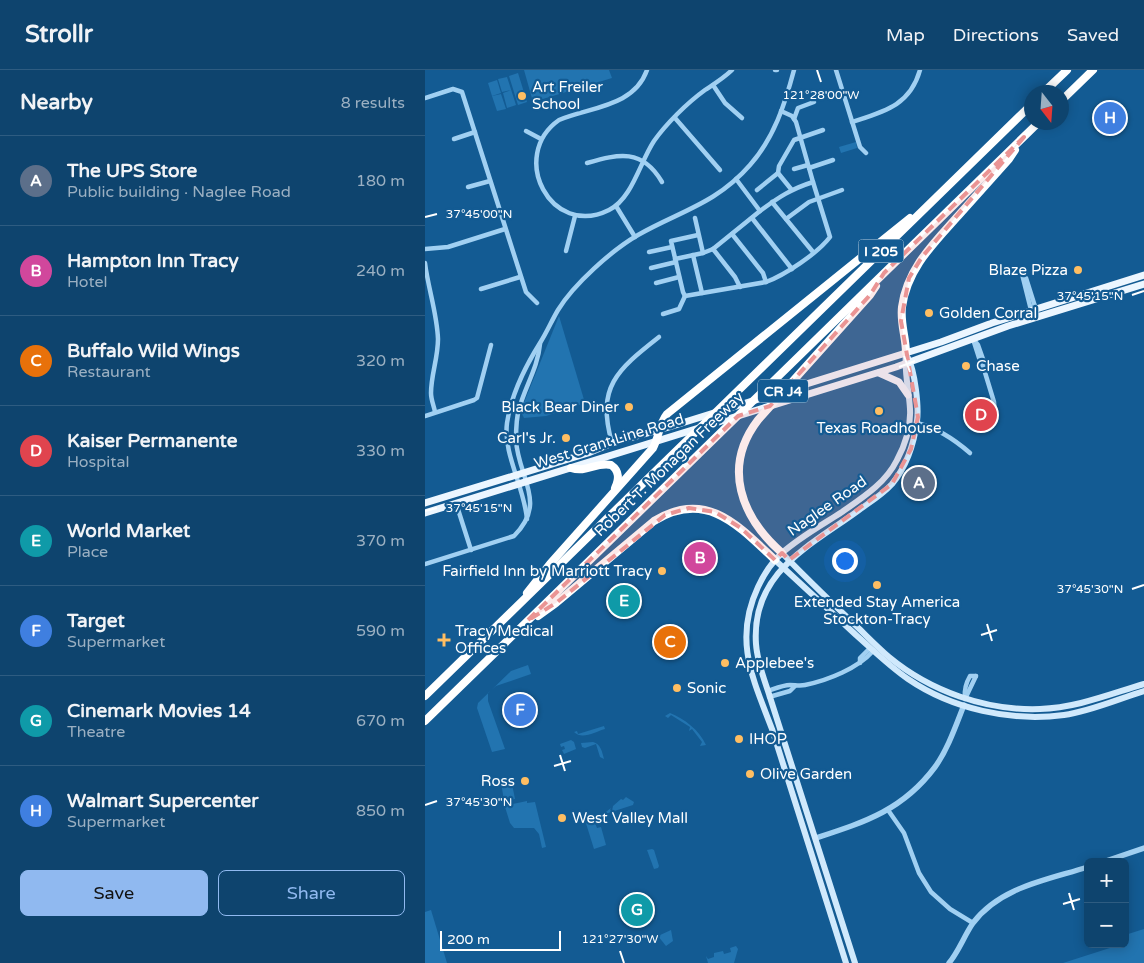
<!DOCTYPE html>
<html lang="en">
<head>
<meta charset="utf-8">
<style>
  body { margin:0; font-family:"Varela Round",sans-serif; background:#174b73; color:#f1f3f6 }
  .controls { position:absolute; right:15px; bottom:15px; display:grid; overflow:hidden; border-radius:8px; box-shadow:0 2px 12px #0003 }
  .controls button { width:45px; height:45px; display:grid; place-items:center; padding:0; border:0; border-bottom:1px solid #2e5c81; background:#0e446e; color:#f1f3f6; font:25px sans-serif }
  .compass { position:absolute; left:599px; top:15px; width:45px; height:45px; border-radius:50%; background:#0e446e; box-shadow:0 2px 12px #0003; rotate:163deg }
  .scale { position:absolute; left:15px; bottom:12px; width:121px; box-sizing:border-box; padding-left:5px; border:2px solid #fff; border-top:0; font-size:14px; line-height:18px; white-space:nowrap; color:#fff; -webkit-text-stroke:4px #135b93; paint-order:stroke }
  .you { position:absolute; left:419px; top:490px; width:18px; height:18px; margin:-12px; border:4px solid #fff; border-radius:50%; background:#1a73e8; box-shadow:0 0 0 8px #1a73e833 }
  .badge { display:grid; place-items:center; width:32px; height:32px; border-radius:50%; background:#90b9f0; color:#fff; font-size:16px; font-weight:700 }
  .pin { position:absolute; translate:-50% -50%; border:2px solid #fff; box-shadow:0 1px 5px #0006 }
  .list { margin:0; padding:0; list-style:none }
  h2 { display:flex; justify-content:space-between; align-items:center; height:65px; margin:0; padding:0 20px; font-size:21px }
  h2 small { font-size:16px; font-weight:400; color:#9bb0c2 }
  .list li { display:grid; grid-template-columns:32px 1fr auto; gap:15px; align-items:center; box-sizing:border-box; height:90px; padding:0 20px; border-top:1px solid #2e5c81 }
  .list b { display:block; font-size:19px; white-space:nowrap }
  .list p { margin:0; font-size:16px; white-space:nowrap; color:#9bb0c2 }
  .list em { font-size:16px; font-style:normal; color:#9bb0c2 }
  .actions { display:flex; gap:10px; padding:15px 20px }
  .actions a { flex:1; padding:11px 0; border:1px solid #90b9f0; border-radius:8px; text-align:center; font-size:18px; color:#90b9f0 }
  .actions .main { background:#90b9f0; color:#111 }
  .map { position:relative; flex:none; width:719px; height:893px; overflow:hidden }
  header { display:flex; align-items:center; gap:30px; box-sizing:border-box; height:70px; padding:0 25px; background:#0e446e; border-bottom:1px solid #2e5c81 }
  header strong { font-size:24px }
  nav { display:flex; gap:28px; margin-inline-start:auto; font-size:18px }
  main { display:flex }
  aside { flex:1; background:#0e446e }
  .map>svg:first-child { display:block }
</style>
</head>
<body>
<header>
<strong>Strollr</strong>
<nav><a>Map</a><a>Directions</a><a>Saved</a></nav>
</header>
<main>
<aside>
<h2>Nearby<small>8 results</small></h2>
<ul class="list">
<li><span class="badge" style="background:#5c6f8a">A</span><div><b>The UPS Store</b><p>Public building · Naglee Road</p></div><em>180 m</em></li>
<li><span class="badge" style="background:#d1479c">B</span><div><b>Hampton Inn Tracy</b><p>Hotel</p></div><em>240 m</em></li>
<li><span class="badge" style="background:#e8710a">C</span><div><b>Buffalo Wild Wings</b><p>Restaurant</p></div><em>320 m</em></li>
<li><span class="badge" style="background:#e0444e">D</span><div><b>Kaiser Permanente</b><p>Hospital</p></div><em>330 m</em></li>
<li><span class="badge" style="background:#0f9aa8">E</span><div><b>World Market</b><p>Place</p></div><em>370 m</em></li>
<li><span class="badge" style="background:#3f7fe0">F</span><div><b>Target</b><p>Supermarket</p></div><em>590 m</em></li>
<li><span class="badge" style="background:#0f9aa8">G</span><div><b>Cinemark Movies 14</b><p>Theatre</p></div><em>670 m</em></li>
<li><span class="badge" style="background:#3f7fe0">H</span><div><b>Walmart Supercenter</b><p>Supermarket</p></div><em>850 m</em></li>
</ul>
<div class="actions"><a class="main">Save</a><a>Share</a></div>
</aside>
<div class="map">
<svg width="719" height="893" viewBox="0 0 719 893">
  <rect width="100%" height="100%" fill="#135b93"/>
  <g fill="#2274b0">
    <path d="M99 0H184L187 8 108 32Z"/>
    <path d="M93 3 102 32 93 35 84 6Z"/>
    <path d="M82 7 91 35 82 38 78 23 86 20 77 22 73 9Z"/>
    <path d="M72 10 76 23 67 26 63 13Z"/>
    <path d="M76 24 81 39 72 41 67 26Z"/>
    <path d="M431 72 432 78 416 83 414 77Z"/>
    <path d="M134 246 160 333 121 346 99 348 96 342 98 335Z"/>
    <path d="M103 595 106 604 71 616 63 623V631L80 679 67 682 52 638 53 633 86 601Z"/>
    <path d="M245 643C260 649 274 660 281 675L275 676 277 672 267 659 264 661 265 657 246 645 243 648 240 646Z"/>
    <path d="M179 656 180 659C170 662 157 670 149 662L152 661 153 664Z"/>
    <path d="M146 670 149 672 151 679 139 684 137 680 140 679 139 676 136 677 135 674Z"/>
    <path d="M168 672C176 674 177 682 179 689L175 687 171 674 160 678 157 677 156 673Z"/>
    <path d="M86 709 90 729 79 731 76 712Z"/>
    <path d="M201 727 209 732 208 735 177 745 186 738 185 740 187 741 188 736 196 729 198 730Z"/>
    <path d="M102 731V733L110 732 121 777 117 778 114 764 109 758H89L85 753 80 737 83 735Z"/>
    <path d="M163 746 167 751 169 750 172 758 176 757 181 775 169 779 159 747Z"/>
    <path d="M227 779 229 780 234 796 233 798 229 799 222 780Z"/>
    <path d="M6 840 22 893H0V842Z"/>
    <path d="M719 859V893H638L691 876V874H700V865Z"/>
    <path d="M246 860 248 871 241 876 233 866Z"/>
    <path d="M311 876 313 879 309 893H283L281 886 283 889 289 887V883L298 881 299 884 306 882 305 878Z"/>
  </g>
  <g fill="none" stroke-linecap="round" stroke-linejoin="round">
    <g stroke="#a1d0f2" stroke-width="4.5">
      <path d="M222 0C209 37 165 37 134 50 83 86 126 169 184 140 207 129 215 92 229 71 241 54 262 33 280 20 289 14 299 8 307 0"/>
      <path d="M350 0H352"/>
      <path d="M411 0 435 77 441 83"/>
      <path d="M288 15 300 33 317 48"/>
      <path d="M0 28 28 19 37 22 101 222 112 233"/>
      <path d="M356 41 367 46 371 52 388 112"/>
      <path d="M250 48 295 100"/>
      <path d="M369 49 373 38 389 32"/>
      <path d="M427 52C458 42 485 36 495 0"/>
      <path d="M101 61 116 69"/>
      <path d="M29 69 50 62"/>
      <path d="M162 93C194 84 217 78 237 112"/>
      <path d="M384 98 408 90"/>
      <path d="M369 99 383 95"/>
      <path d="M43 117 65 111"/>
      <path d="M366 119 353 103 354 96 369 70 398 60"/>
      <path d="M332 120 353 103"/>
      <path d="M347 132 388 182"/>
      <path d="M191 136 210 167"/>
      <path d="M327 148 367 199"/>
      <path d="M361 149 384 132 417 120"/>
      <path d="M307 164 338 203 341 212"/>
      <path d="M0 179 23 177 80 159"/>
      <path d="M288 179 310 207 315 217"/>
      <path d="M141 181 150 146"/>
      <path d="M224 182 247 177"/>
      <path d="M278 183 288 179 335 141 311 109"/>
      <path d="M268 185 277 223"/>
      <path d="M250 189 278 183 270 148"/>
      <path d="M0 193C3 218 12 243 13 269 13 288 6 305 6 323 6 330 9 336 10 342"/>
      <path d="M226 198 251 192"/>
      <path d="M597 204 601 208 613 246"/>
      <path d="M597 204 608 248"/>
      <path d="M231 213 254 207"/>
      <path d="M56 219 95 207"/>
      <path d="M260 226 341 212C360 205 393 183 405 167L388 112C366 119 354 127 335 141"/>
      <path d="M260 226 258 222 246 171 273 165"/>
      <path d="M238 244 254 239 260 226"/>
      <path d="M548 269 553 275 559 292 558 296 569 332 570 343"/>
      <path d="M548 269 556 294 558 296"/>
      <path d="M0 346 49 330 52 328 66 275"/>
      <path d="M492 353C512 358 529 369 545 383"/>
      <path d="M187 373C171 317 192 300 234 267"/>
      <path d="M31 433 46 480"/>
      <path d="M102 449C99 416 78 384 82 353 86 325 100 297 115 273 122 262 127 250 133 240 149 214 187 180 213 165 255 141 291 134 325 95 349 68 360 34 369 0"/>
      <path d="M0 494 89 466C123 432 93 408 91 370 91 360 91 349 94 339 100 317 113 297 115 274"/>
      <path d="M435 593V588L445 578"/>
      <path d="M343 621C349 619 358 615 365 615 370 615 375 616 380 615 404 610 433 598 448 581"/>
      <path d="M344 627 365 621 370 616"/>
      <path d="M540 627C539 619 541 613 545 606H551"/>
      <path d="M540 629 551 606"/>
      <path d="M463 740 479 763 494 803 506 822 525 839 548 853"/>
    </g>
    <g stroke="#a1d0f2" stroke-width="5.5">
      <path d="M391 768C440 752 478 740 510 697 523 679 531 655 539 635"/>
      <path d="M678 792 719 778"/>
      <path d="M524 893C534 881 539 866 548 853 575 817 622 810 663 797"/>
    </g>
    <g stroke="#d0e9fc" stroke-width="6">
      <path d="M357 483C379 506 402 528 425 550 438 562 450 575 464 587 505 621 561 641 615 639 651 638 685 624 719 614"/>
      <path d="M350 490C377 515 404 540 431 565 448 580 464 596 483 609 527 639 586 652 639 645 666 641 693 629 719 621"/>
      <path d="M421 893 347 659C328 609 308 570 333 517 339 504 347 492 357 483 375 467 397 455 417 442 437 428 460 414 472 390 480 375 486 357 485 339 484 320 479 302 481 283"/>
      <path d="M430 893 343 621C338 606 332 590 331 574 326 502 385 476 434 440 445 432 457 425 467 414 481 397 489 374 492 351 494 337 490 301 483 288"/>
    </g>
    <g stroke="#ecf6ff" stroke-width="7">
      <path d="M454 303 474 312 483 325"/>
      <path d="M0 433 163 383 187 373 244 357 516 272 567 253 719 205"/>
      <path d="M0 443 471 297 583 256 719 214"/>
    </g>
    <g stroke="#fff" stroke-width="8">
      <path d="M619 22 642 0"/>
      <path d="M636 31 668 0"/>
      <path d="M481 283C481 267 475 253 477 237 482 199 508 174 533 146 550 127 567 108 584 89L590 80"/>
      <path d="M146 398C162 403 170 392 186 395 195 401 194 410 190 418"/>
      <path d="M357 483C316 447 297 397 333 350L445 225 451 216"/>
      <path d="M102 523 125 494 228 378C234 367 234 354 242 344L485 148"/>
      <path d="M113 546 131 533 229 451C281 419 313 455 350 490"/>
      <path d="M0 626 606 35"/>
      <path d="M0 651 614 52"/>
    </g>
  </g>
  <path fill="#ea9494" fill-opacity="0.2" stroke="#ea9494" stroke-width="4" stroke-dasharray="10 6" stroke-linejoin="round" d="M599 67 497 187 484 208 476 251 493 347 486 379 467 414 364 490 357 483 350 490 316 458 290 442 264 438 240 445 131 533 102 551 313 346 345 336 445 225 459 203Z"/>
  <path fill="none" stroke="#fff" stroke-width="2" d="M392 0 396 12M0 147 12 144M707 225 719 221M479 286 485 302M474 297 490 291M0 441 12 438M707 519 719 515M562 554 567 571M556 565 572 560M135 685 140 701M129 696 146 691M0 735 12 731M644 823 649 840M638 834 655 829M195 881 199 893"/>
  <g fill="#ffbe62" stroke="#135b93" stroke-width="2">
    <circle cx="97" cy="26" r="5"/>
    <circle cx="653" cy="200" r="5"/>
    <circle cx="504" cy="243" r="5"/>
    <circle cx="541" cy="296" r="5"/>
    <circle cx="204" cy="337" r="5"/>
    <circle cx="454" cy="341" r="5"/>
    <circle cx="141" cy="368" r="5"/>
    <circle cx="237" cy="501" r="5"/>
    <circle cx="452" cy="515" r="5"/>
    <path d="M16.5 562.5h5v5h5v5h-5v5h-5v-5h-5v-5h5z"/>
    <circle cx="300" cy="593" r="5"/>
    <circle cx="252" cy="618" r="5"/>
    <circle cx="314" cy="669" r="5"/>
    <circle cx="325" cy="704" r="5"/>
    <circle cx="100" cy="711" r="5"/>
    <circle cx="137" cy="748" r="5"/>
  </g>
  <g text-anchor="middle" stroke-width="4.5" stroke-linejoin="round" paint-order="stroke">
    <g fill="#135b93" stroke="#b8cedf" stroke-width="1">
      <rect x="433.5" y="169.5" width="45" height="23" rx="4"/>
      <rect x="333" y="309.5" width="50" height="23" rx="4"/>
    </g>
    <g font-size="14" font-weight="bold" fill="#fff">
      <text x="456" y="186">I 205</text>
      <text x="358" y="326">CR J4</text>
    </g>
    <g font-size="15" fill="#fff" stroke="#135b93" text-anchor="start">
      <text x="107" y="22">Art Freiler<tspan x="107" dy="17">School</tspan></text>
      <text x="643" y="205" text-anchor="end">Blaze Pizza</text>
      <text x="514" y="248">Golden Corral</text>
      <text x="551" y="301">Chase</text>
      <text x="194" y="342" text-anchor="end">Black Bear Diner</text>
      <text x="454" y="363" text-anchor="middle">Texas Roadhouse</text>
      <text x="131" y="373" text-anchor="end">Carl's Jr.</text>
      <text x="227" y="506" text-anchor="end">Fairfield Inn by Marriott Tracy</text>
      <text x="452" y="537" text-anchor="middle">Extended Stay America<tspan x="452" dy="17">Stockton-Tracy</tspan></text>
      <text x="30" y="566">Tracy Medical<tspan x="30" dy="17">Offices</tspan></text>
      <text x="310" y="598">Applebee's</text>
      <text x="262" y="623">Sonic</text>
      <text x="324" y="674">IHOP</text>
      <text x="335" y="709">Olive Garden</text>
      <text x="90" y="716" text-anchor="end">Ross</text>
      <text x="147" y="753">West Valley Mall</text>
    </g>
    <g font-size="15" fill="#fff" stroke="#135b93">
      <text transform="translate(184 371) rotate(-17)" y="5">West Grant Line Road</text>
      <text transform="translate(244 394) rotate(-44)" y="5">Robert T. Monagan Freeway</text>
      <text transform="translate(402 436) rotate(-35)" y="5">Naglee Road</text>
    </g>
  </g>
  <g font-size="12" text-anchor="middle" fill="#fff" stroke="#135b93" stroke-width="4.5" stroke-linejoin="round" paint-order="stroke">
    <text x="396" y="29">121°28'00"W</text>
    <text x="54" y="148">37°45'00"N</text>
    <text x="665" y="230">37°45'15"N</text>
    <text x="54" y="442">37°45'15"N</text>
    <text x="665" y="523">37°45'30"N</text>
    <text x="54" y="736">37°45'30"N</text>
    <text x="195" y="873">121°27'30"W</text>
  </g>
</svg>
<div class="controls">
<button>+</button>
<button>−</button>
</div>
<svg class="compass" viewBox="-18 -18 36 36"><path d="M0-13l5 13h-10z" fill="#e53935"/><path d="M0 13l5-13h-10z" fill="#9bb0c2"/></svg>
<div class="scale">200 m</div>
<div class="you"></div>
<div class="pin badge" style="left:494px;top:413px;background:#5c6f8a">A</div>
<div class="pin badge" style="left:275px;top:488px;background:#d1479c">B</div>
<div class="pin badge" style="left:245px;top:572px;background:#e8710a">C</div>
<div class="pin badge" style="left:556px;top:345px;background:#e0444e">D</div>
<div class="pin badge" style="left:199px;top:531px;background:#0f9aa8">E</div>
<div class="pin badge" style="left:95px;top:640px;background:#3f7fe0">F</div>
<div class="pin badge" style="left:212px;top:840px;background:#0f9aa8">G</div>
<div class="pin badge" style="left:685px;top:48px;background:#3f7fe0">H</div>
</div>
</main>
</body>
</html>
